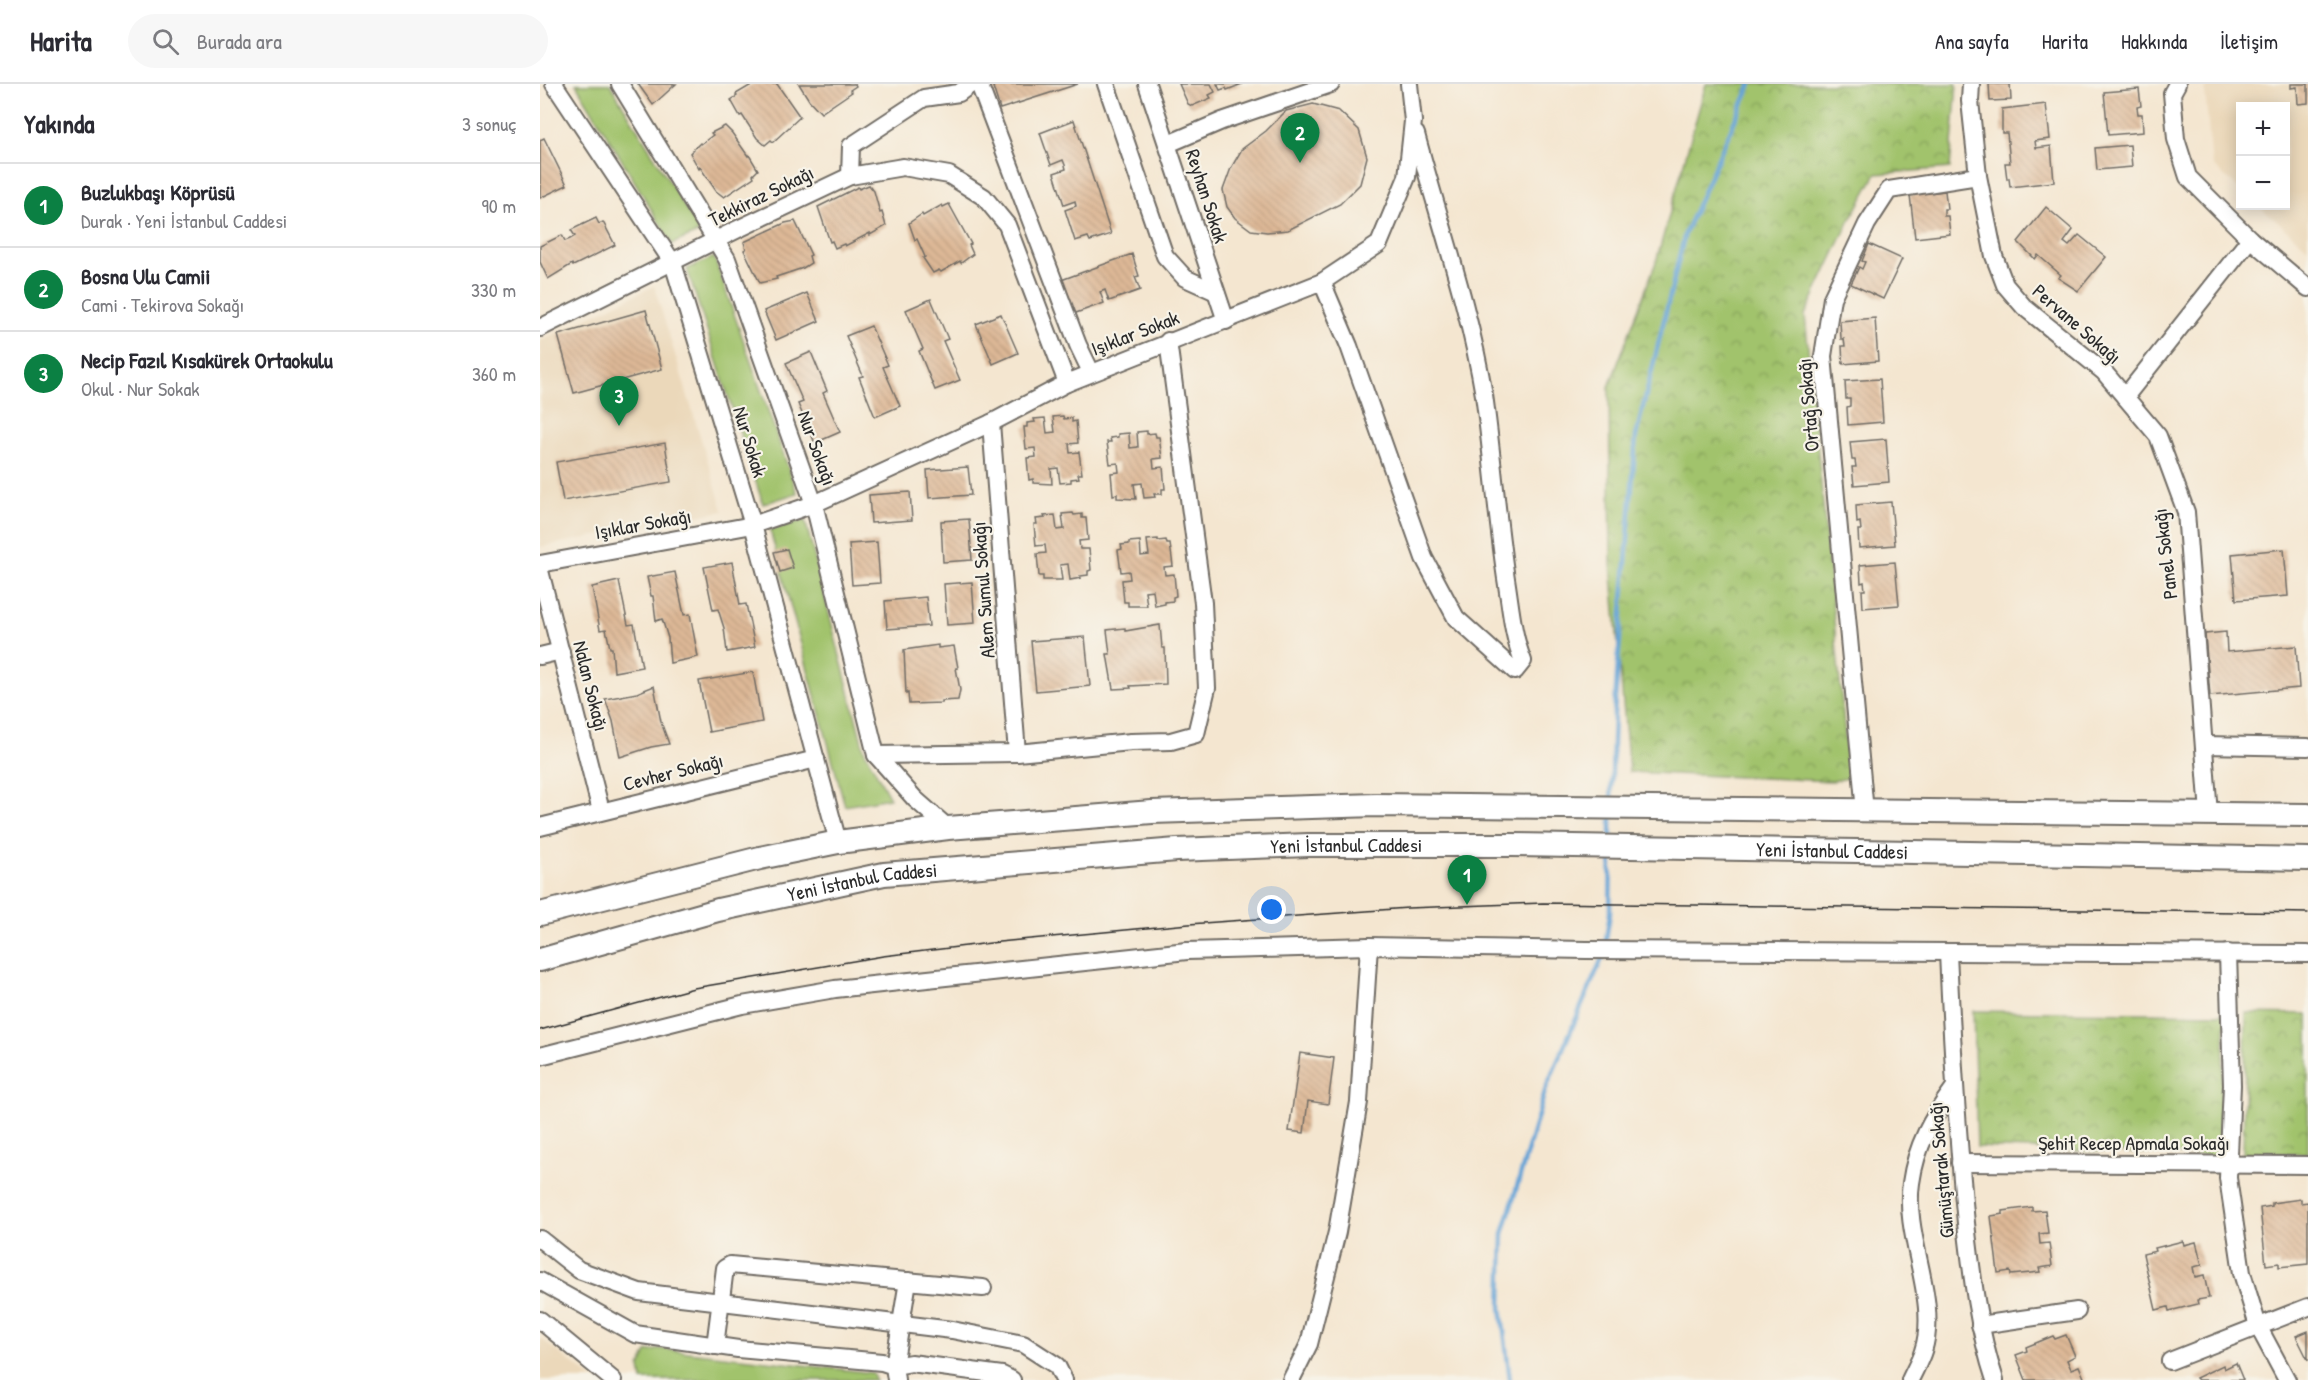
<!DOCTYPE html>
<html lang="tr">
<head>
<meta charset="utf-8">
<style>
  body { margin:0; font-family:"Patrick Hand",sans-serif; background:#f7f7f7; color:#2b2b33 }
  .controls { position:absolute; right:18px; top:18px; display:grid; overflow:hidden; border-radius:0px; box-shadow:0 3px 15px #0003 }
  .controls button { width:54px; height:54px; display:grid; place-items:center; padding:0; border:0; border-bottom:2px solid #e1e1e2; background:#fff; color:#2b2b33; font:30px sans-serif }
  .you { position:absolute; left:732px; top:826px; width:21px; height:21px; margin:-15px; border:4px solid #fff; border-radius:50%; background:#1a73e8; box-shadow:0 0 0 9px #1a73e833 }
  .badge { display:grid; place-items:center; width:39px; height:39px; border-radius:50%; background:#0b8043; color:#fff; font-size:20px; font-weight:700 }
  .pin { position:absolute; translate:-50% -50px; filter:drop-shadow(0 2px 3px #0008) }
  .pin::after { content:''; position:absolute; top:32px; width:21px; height:18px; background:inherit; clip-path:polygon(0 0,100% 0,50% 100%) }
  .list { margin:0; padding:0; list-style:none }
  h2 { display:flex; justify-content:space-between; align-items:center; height:78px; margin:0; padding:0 24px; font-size:26px }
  h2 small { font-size:20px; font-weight:400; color:#7c7c81 }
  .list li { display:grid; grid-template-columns:39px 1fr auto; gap:18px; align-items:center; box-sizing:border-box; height:84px; padding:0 24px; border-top:2px solid #e1e1e2 }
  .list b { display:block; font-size:22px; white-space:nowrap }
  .list p { margin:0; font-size:20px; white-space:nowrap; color:#7c7c81 }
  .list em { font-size:20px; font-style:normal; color:#7c7c81 }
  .icon { flex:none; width:33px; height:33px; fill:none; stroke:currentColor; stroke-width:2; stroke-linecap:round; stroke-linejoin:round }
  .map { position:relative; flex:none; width:1768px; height:1296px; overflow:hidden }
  header { display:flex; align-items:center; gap:36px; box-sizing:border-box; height:84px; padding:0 30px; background:#fff; border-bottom:2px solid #e1e1e2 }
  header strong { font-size:28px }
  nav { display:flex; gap:33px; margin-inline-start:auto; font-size:21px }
  .search { width:420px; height:54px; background:#f7f7f7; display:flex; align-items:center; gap:15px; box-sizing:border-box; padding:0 21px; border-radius:33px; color:#7c7c81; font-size:22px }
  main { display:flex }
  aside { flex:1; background:#fff }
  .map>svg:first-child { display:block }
</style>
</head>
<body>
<header>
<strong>Harita</strong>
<div class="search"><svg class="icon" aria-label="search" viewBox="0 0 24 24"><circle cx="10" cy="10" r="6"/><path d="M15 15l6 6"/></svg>Burada ara</div>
<nav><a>Ana sayfa</a><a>Harita</a><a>Hakkında</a><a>İletişim</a></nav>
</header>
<main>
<aside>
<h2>Yakında<small>3 sonuç</small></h2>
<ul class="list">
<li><span class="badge">1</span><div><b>Buzlukbaşı Köprüsü</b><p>Durak · Yeni İstanbul Caddesi</p></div><em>90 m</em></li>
<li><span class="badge">2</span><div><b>Bosna Ulu Camii</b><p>Cami · Tekirova Sokağı</p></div><em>330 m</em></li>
<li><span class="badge">3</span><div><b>Necip Fazıl Kısakürek Ortaokulu</b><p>Okul · Nur Sokak</p></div><em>360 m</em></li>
</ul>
</aside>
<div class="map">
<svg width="1768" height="1296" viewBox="0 0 1768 1296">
  <defs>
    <pattern id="park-crowns" width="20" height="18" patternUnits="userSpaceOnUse" patternTransform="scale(1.5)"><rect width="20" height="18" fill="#a1c36c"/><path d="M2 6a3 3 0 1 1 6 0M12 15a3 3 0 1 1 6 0" fill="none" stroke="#839f59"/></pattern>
    <pattern id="building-back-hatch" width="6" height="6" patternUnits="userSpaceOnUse" patternTransform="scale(1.5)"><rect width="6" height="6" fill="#ddb896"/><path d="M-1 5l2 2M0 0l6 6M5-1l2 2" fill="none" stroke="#be9e81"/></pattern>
  </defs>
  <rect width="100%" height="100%" fill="#f7f3e8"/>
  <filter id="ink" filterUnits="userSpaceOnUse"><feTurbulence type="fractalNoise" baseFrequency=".0167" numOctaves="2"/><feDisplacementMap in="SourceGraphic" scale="12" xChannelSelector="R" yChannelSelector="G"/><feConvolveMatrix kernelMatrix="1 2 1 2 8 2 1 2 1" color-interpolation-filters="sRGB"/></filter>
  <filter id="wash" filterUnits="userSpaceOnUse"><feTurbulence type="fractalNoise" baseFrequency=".008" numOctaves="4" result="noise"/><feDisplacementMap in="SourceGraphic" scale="24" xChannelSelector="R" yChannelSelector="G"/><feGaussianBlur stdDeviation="1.35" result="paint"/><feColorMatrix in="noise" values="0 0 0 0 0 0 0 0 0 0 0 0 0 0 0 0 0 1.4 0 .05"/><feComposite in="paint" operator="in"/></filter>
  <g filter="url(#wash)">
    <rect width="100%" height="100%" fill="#f4e6d0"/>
    <g fill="#ebd8ba">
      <path d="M1670 0H1768V164L1719 122H1746V22H1700V105L1672 81 1665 7Z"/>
      <path d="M114 202 183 427 0 463V257Z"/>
      <path d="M0 1254 54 1296H0Z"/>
    </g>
    <g fill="#a1c36c" stroke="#66774c" stroke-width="1.5">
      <path d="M36 0H70L160 148 132 160Z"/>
      <path d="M174 173 257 409 223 420 147 185Z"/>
      <path d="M265 436 324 666 350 714 305 722 230 446Z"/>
      <path d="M121 1265 333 1289 335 1296H102L100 1283 107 1268Z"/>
    </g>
    <g fill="url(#park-crowns)" stroke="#66774c" stroke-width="1.5">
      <path d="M1166 0H1417L1410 84 1336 90 1309 138 1265 231 1309 694 1292 697 1089 688 1071 480 1069 303 1116 178Z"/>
      <path d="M1433 927 1686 930 1678 1072 1437 1063Z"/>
      <path d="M1706 929 1768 930V1069L1703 1071Z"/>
    </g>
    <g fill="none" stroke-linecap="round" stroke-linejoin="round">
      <g stroke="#64a3d6" stroke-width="4.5">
        <path d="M1071 718 1074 630 1096 352 1145 149 1211 0"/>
        <path d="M1071 757V730"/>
        <path d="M1065 862 1070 829 1071 769"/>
        <path d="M970 1296 961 1223 963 1150 1006 1004 1064 870"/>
      </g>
    </g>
    <g id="blocks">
      <g fill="url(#building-back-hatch)">
        <path d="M98 0H136L113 21Z"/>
        <path d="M213 0H237L260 33 233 58 231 56 225 61 217 54 202 31 200 32 191 16 197 12 196 10Z"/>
        <path d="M259 0H315L316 2 310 6 312 8 281 29 269 16Z"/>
        <path d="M457 0H538L460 25 453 3Z"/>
        <path d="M639 0H671L675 8 669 11 671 14 652 22 648 20Z"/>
        <path d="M677 0H702L687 6 686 4 680 6Z"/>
        <path d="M1449 0H1470L1471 16 1450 17Z"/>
        <path d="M1751 0H1768V19L1758 20 1757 3 1751 4Z"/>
        <path d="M1599 5 1601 22 1597 23 1598 30H1602L1603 48 1568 51 1564 8Z"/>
        <path d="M773 20 799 27 819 46 827 73 820 100 800 120 748 146 727 148 711 146 695 134 687 123 683 106 691 84 702 65 726 47 746 27Z"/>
        <path d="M1506 20 1510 55 1495 57 1496 64 1511 62 1514 98 1470 103 1469 94 1467 95 1465 79H1470L1467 49H1462V25Z"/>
        <path d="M534 36 571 150 550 157 548 153 535 157 525 126 536 122 535 117 524 121 514 89 526 85 525 81 523 76 511 81 500 49Z"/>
        <path d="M185 42 192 49 208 72 209 71 218 86 213 91 214 93 184 113 176 107 160 83 159 85 150 69 160 59 161 60 173 51 171 49Z"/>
        <path d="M4 54 27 101 0 114V56Z"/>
        <path d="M1590 61 1592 83 1557 86 1555 64Z"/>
        <path d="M329 101 334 107 340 129 342 128 346 142 330 151V149L305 162 304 160 295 164 292 157 290 158 278 123 318 103 319 105Z"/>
        <path d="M1405 107 1407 125H1404V132H1408L1410 150 1375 154 1370 111Z"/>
        <path d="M409 120 431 160 429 161 433 170 421 179 420 177 401 188 399 186 393 189 383 174 385 173 377 155 375 156 369 139 382 130 383 132 402 121 403 123Z"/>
        <path d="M1506 123 1533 146 1524 158 1529 162 1539 151 1566 173 1538 207 1518 194 1521 191 1498 171 1495 175 1478 158Z"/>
        <path d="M56 134 59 140 63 138 75 161 33 182 32 180 8 195 0 178V162L22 151 25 157 30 155 35 152 31 146Z"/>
        <path d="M255 137 271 171 269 172 271 179 263 184 236 193 237 195 220 199 204 166 206 165 204 158 245 139Z"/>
        <path d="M1329 160 1362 175 1343 215 1311 200 1319 183 1322 185 1325 178 1322 177Z"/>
        <path d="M592 170 599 192 595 193 600 206 569 217 565 206 560 208 564 219 533 230 516 198Z"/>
        <path d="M267 209 279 237 236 256 224 227Z"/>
        <path d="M391 215 408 255 403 257 420 296 395 306 379 267 383 265 366 226Z"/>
        <path d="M106 226 122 285 34 309 18 251Z"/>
        <path d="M461 230 478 269 453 280 436 240Z"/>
        <path d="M1335 234 1338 277 1303 280 1302 262H1305L1304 255H1301L1300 237Z"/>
        <path d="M331 242 348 281 343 283 360 322 335 333 319 293 323 292 306 252Z"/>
        <path d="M271 268 287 307 283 309 300 348 275 359 258 320 263 318 246 279Z"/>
        <path d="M1340 295 1343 338 1308 341 1307 323 1310 322V315H1306L1305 297Z"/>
        <path d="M523 332 524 335 532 334V338L536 337 538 359 529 360 530 369 539 368 542 390H538L539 394 531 395V398L520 399 518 384 511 385 512 400 493 399V395L489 396 487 374 496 373 495 364 486 365 484 343H487V339L495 338 494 335 505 334 507 349 515 348 513 333Z"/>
        <path d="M607 347V350L615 349 616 353H619L622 374 613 375 614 384 623 383 625 405H622V410H614L615 413 604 414 602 399 594 400 596 415 577 414V410L573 411 571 389 579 388 578 379 570 380 567 358H571L570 354 578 353V350L589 349 590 364 598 363 597 348Z"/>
        <path d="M1346 355 1349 398 1314 401 1312 383H1316L1315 376H1312L1310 358Z"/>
        <path d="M125 359 131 398 23 417 16 378Z"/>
        <path d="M428 383 431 411 389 414 387 386Z"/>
        <path d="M370 408 372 436 331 439 329 411Z"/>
        <path d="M1351 418 1355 461 1319 464 1318 446H1321L1320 438 1317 439 1316 421Z"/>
        <path d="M533 429 534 431 542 430V434H546L548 456 539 457 540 465H549L551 486 548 487V491L540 492 541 494 530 496 528 480 520 481 522 496H503V492H499L497 470 506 469 505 461 496 462 494 440H497L496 435 505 434 504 432 515 431 517 446 524 445 522 430Z"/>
        <path d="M429 435 432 476 403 478 401 437Z"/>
        <path d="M618 455V457L626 456 627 460H630L633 482 624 483 625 491 634 490 636 512 633 513V517L625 518V520L615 522 613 506 605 507 607 522H588V518H584L582 496 590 495 589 487 581 488 578 466 582 465 581 461 589 460V458L600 457 601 472 609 471 607 456Z"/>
        <path d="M337 458 340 499 312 501 309 460Z"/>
        <path d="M247 465 253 484 240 488 234 468Z"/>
        <path d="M1744 465 1748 512 1696 516 1692 470Z"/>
        <path d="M192 478 200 521 206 520 215 563 187 568 184 544 178 525 173 526 164 483Z"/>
        <path d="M1355 478 1359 521 1323 524 1322 506H1325L1324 498 1321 499 1320 481Z"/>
        <path d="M135 488 144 531 150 530 158 573 130 579 128 554 122 535 116 537 113 512H111L107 493Z"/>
        <path d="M79 497 88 541 94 540 102 583 74 588 72 564H70L66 545 60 546 52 503Z"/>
        <path d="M432 498 435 539 407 541 404 500Z"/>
        <path d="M386 513 389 542 347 545 345 517Z"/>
        <path d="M620 541 622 564H625L626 600 590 602 591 604 573 605 567 570H570L567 546 585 544V547Z"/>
        <path d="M1686 548 1687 568 1756 562 1759 604 1670 612 1665 550Z"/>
        <path d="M545 553 550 602 496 607 491 557Z"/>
        <path d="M398 561V564L414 562 418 584H416L420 606 418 616 402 617V619L369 620 368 609 366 610 364 566Z"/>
        <path d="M213 588 222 638 169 648 159 597Z"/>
        <path d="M114 602 121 638 129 660 111 663 80 673 73 637 65 615 97 609Z"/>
        <path d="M760 969 794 974 788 1020 768 1017 764 1049 749 1047Z"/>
        <path d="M1761 1115V1119L1768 1118V1180L1739 1183V1179L1726 1181 1720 1124 1732 1122V1119Z"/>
        <path d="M1492 1123V1127L1505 1126 1508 1149 1499 1150 1500 1160 1509 1159 1512 1182 1499 1184 1500 1188 1471 1191 1470 1187 1458 1189 1451 1132 1463 1130V1127Z"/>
        <path d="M1643 1157 1644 1161 1656 1158 1662 1181 1653 1183 1655 1193 1664 1191 1669 1214 1657 1216 1658 1220 1629 1227 1628 1223 1616 1226 1603 1170 1616 1167 1615 1164Z"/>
        <path d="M1768 1247V1276L1756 1252Z"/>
        <path d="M1526 1251 1535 1272 1527 1276 1531 1285 1539 1282 1545 1296H1486L1476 1271 1487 1267 1486 1263 1513 1252 1515 1255Z"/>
        <path d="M1696 1279 1703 1296H1658L1656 1294 1683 1281 1684 1285Z"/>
      </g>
    </g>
  </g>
  <g filter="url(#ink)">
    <use href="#blocks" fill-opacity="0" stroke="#716c65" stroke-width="1.5"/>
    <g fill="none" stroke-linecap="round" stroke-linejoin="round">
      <defs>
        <g id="minor">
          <path d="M14 0 133 179 213 441 298 758"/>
          <path d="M80 0 187 175 274 420 336 671 375 715 408 744"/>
          <path d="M439 0 538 261 551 288"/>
          <path d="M566 0 625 172 645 194 676 208"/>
          <path d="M607 0 686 237"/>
          <path d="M1431 0 1430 17 1438 92 1454 172 1465 201 1484 223 1564 288 1618 352 1646 428 1669 730"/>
          <path d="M1637 0 1632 9 1636 55 1648 93 1710 155 1768 204"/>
          <path d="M628 60 682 37 791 0"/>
          <path d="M310 92 363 83 409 91 444 113 467 141 527 299"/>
          <path d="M782 198 809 262 884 474 916 534 975 587 983 577C973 552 971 527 967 501 957 438 953 374 944 311 929 221 899 137 876 50"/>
          <path d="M0 244 196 146 310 92 311 62 384 14 419 9 431 0"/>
          <path d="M1585 313 1710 155"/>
          <path d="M451 339 477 669"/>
          <path d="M0 480 213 441 274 420 451 339 527 299 782 198 839 160 867 93 873 37 869 0"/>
          <path d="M0 487 61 727"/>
          <path d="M0 572 21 567"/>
          <path d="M1664 661 1768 663"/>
          <path d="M336 671 477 669 591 658 631 657 656 650 667 604 663 519 628 257"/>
          <path d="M1325 728 1283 272 1292 214 1327 140 1349 106 1438 92"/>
          <path d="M0 743 276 675"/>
          <path d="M1408 869C1412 959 1417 1049 1426 1139 1432 1192 1438 1245 1455 1296"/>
          <path d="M1688 869 1692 1001 1688 1094 1702 1189 1718 1242 1747 1296"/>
          <path d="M0 972 202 921 295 905 647 867 829 862 1046 866 1768 870"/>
          <path d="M1420 1079 1768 1081"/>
          <path d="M0 1155 39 1186 99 1208 412 1246 483 1260 517 1282 524 1296"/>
          <path d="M0 1197 95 1250 198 1265 342 1278 354 1282 356 1296"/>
          <path d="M368 1197 354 1282 371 1279 462 1291 472 1296"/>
          <path d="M0 1236 73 1296"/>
          <path d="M1440 1241 1537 1227"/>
          <path d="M175 1262 185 1184 190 1181 443 1204"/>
          <path d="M1630 1277 1768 1223"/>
          <path d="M751 1296 769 1260 797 1148 819 1018 829 862"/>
          <path d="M1370 1296C1374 1287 1380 1277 1383 1267 1400 1216 1363 1153 1371 1099 1376 1062 1392 1034 1414 1004"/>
        </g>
        <g id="highway">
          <path d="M0 830 220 774 298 758 408 744 612 728 836 721 1768 731"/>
          <path id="s1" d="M0 876 178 826 344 790 637 766 768 761H972L1768 775"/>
        </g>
      </defs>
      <use href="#minor" stroke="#716c65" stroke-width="20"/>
      <use href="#highway" stroke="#716c65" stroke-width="26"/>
      <use href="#minor" stroke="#fff" stroke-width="16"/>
      <use href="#highway" stroke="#fff" stroke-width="22"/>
      <path stroke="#2b2b2b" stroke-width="1.5" d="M0 946 154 904 343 872 459 858 649 840 868 824 1003 819 1768 829"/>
    </g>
  </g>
  <g text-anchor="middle" stroke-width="4.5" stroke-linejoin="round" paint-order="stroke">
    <g font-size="20" fill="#2b2b2b" stroke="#f7f3e8">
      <text transform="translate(221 112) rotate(-26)" y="7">Tekkiraz Sokağı</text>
      <text transform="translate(667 112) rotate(72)" y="7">Reyhan Sokak</text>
      <text transform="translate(1537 240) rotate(41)" y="7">Pervane Sokağı</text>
      <text transform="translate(595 249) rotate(-21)" y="7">Işıklar Sokak</text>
      <text transform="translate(1268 321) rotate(-95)" y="7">Ortağ Sokağı</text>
      <text transform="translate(210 358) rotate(73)" y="7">Nur Sokak</text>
      <text transform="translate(277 364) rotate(70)" y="7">Nur Sokağı</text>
      <text transform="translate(103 440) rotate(-10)" y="7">Işıklar Sokağı</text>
      <text transform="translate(1625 470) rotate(-97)" y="7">Panel Sokağı</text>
      <text transform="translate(443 506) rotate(-94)" y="7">Alem Sumul Sokağı</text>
      <text transform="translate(51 602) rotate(76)" y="7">Nalan Sokağı</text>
      <text transform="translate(133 688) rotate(-14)" y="7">Cevher Sokağı</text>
      <text dy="7" stroke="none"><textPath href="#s1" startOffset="818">Yeni İstanbul Caddesi</textPath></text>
      <text dy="7" stroke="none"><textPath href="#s1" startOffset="1304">Yeni İstanbul Caddesi</textPath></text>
      <text dy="7" stroke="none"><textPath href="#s1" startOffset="332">Yeni İstanbul Caddesi</textPath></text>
      <text x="1594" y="1066">Şehit Recep Apmala Sokağı</text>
      <text transform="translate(1401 1086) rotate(-95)" y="7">Gümüştarak Sokağı</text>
    </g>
  </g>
</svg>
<div class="controls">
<button>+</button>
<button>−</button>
</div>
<div class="you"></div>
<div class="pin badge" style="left:927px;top:821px">1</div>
<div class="pin badge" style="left:760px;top:79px">2</div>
<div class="pin badge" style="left:79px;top:342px">3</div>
</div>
</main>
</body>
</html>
